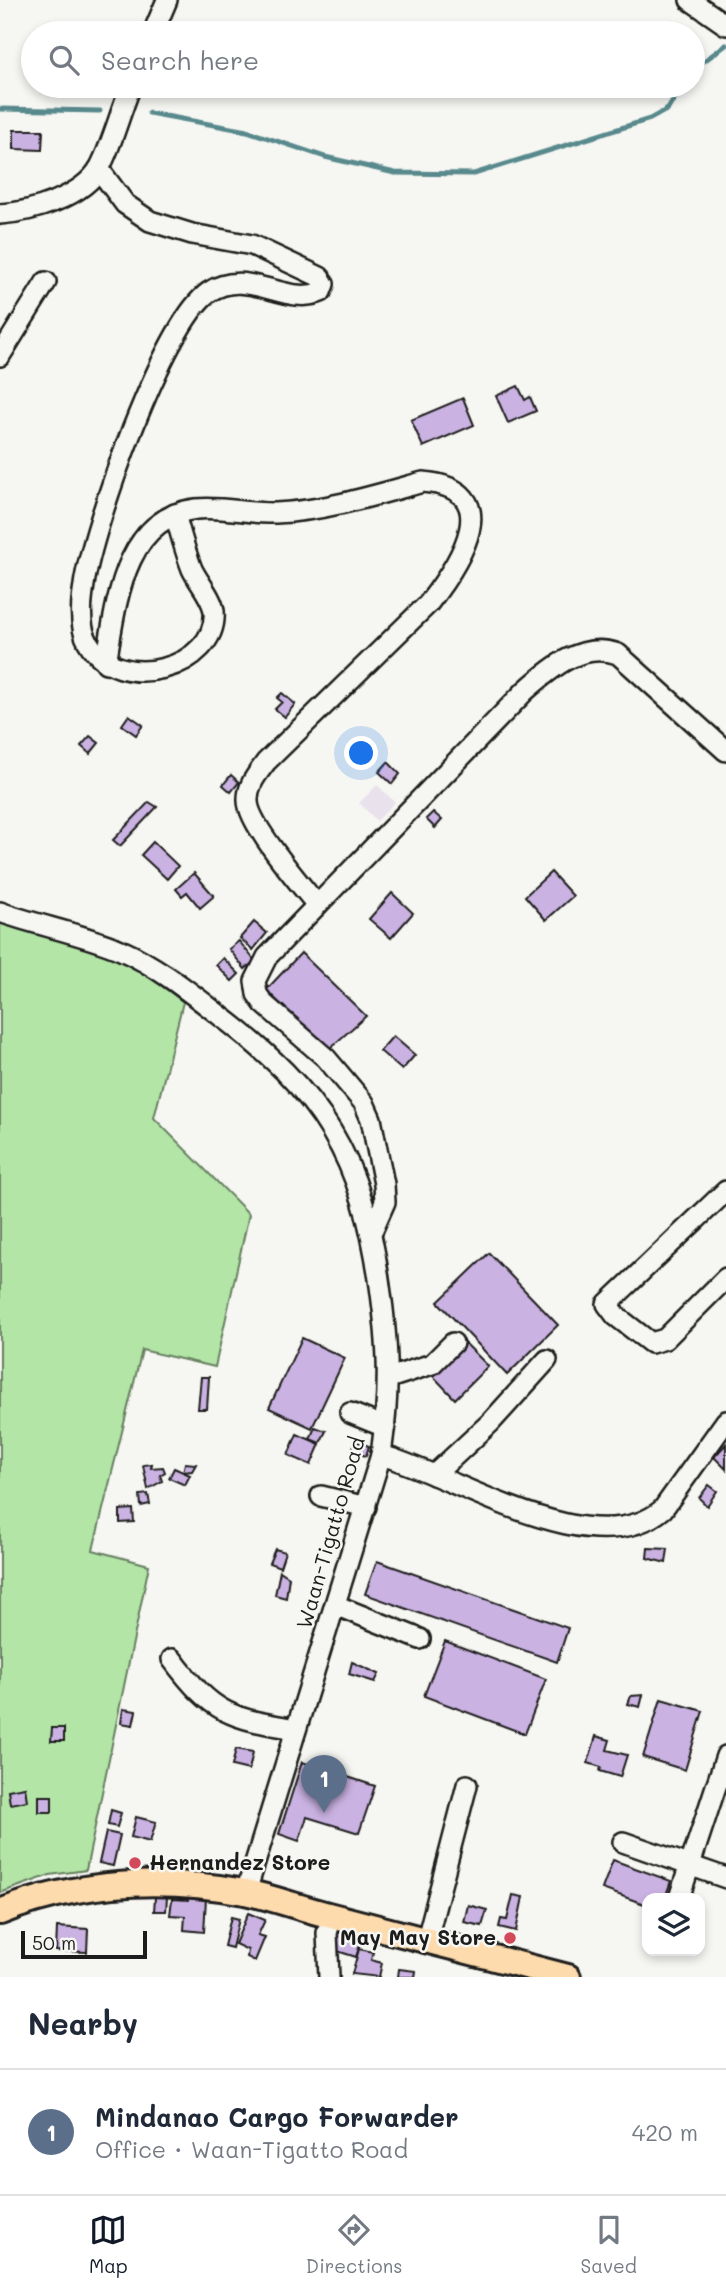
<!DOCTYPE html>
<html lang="en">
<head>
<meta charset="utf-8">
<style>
  body { margin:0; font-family:Mali,sans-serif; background:#f6f6f7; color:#1f2937 }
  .controls { position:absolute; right:21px; bottom:21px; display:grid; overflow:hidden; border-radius:14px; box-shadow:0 4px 10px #0003 }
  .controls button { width:63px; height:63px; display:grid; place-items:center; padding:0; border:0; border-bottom:2px solid #e0e1e3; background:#fff; color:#1f2937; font:35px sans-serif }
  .scale { position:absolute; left:21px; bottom:18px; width:126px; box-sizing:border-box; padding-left:7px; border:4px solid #1c1c1c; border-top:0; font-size:19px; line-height:24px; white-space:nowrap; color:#1c1c1c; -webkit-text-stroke:5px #f6f6f2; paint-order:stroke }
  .you { position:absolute; left:362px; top:754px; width:24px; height:24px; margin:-18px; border:5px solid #fff; border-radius:50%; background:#1a73e8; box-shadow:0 0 0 10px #1a73e833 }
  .badge { display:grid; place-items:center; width:46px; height:46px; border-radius:50%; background:#111827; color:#fff; font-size:23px; font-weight:700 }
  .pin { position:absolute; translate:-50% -58px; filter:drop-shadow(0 2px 4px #0008) }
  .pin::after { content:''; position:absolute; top:37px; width:24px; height:21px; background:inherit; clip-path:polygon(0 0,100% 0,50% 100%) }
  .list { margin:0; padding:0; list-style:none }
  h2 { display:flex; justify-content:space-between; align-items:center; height:91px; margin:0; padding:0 28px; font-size:30px }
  h2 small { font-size:23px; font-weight:400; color:#747a83 }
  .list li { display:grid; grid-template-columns:46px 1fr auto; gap:21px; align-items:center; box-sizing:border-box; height:126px; padding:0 28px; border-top:2px solid #e0e1e3 }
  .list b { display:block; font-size:26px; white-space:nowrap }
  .list p { margin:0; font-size:23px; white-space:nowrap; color:#747a83 }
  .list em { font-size:23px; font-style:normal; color:#747a83 }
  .icon { flex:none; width:38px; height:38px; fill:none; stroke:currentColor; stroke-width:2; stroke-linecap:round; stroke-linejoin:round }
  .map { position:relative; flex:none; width:726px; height:1977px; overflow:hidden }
  .search { position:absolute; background:#fff; box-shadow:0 4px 10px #0003; left:21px; right:21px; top:21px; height:77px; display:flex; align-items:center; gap:18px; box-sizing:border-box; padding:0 24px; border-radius:38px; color:#747a83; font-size:26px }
  .sheet { height:217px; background:#fff }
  nav { display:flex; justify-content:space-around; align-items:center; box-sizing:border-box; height:98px; border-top:2px solid #e0e1e3; background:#fff; font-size:19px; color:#747a83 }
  nav a { display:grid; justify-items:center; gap:4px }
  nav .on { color:#111827 }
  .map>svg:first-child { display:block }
</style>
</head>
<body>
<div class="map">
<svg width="726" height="1977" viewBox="0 0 726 1977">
  <rect width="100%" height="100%" fill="#f6f6f2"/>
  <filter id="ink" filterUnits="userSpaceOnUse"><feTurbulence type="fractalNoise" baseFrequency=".0143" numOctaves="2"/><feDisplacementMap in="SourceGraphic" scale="14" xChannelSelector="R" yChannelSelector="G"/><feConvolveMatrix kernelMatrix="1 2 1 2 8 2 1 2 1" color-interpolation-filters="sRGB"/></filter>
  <g filter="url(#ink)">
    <path fill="#e9e2ed" d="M377 785 395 802 377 821 359 803Z"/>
    <path fill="#b2e5a6" stroke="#678061" stroke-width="2" d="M0 922 116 958 141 969 183 1002 154 1118 249 1214 215 1367 142 1350 93 1550 149 1565 86 1870 50 1875 0 1893Z"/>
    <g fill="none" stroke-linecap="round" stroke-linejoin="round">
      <g stroke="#58898c" stroke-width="5">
        <path d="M693 69 726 45"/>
        <path d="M0 109 100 111"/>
        <path d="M149 113 247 131 325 157 395 173 474 174 650 119 668 109 682 86"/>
      </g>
    </g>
    <g fill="#cab2e2" stroke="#1c1c1c" stroke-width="2">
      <path d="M14 130H43L42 150 14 149Z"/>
      <path d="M518 386 525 400 530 397 536 411 508 423 496 396Z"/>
      <path d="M463 398 474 425 423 447 411 420Z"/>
      <path d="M282 693 295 704 285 717 275 709 282 702 277 698Z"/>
      <path d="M129 715 143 725 136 735 122 725Z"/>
      <path d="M90 736 99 743 90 754 81 746Z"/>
      <path d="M388 762 400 774 392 784 379 772Z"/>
      <path d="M231 775 239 782 231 792 223 785Z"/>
      <path d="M149 802 157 807 120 846 113 840Z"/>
      <path d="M433 812 442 820 435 828 426 819Z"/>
      <path d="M153 842 178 866 167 879 141 855Z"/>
      <path d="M551 872 573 896 546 920 525 896Z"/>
      <path d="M194 873 214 896 200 908 187 892 182 896 176 889Z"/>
      <path d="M392 893 413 913 391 938 369 919Z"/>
      <path d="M254 922 267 933 253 950 240 938Z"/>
      <path d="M239 941 255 961 245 969 229 949Z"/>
      <path d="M301 953 366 1016 328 1050 266 990Z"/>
      <path d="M223 958 239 974 232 981 216 965Z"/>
      <path d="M393 1036 415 1055 402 1070 380 1051Z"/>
      <path d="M489 1253 558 1325 507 1375 438 1302Z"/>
      <path d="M302 1338 345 1358 312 1428 269 1408Z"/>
      <path d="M465 1343 488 1366 455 1399 433 1376Z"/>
      <path d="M201 1377H209L207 1409H198Z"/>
      <path d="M315 1427 326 1431 320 1443 310 1439Z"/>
      <path d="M297 1434 320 1444 311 1465 288 1455Z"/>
      <path d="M355 1441 369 1446 366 1456 352 1452Z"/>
      <path d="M726 1444V1469L714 1457Z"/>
      <path d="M185 1463 196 1464 192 1471 183 1472Z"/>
      <path d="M152 1464 151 1468 163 1467 165 1472 160 1475 162 1481 148 1489 143 1465Z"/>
      <path d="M174 1468 190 1475 185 1485 169 1478Z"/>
      <path d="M709 1485 717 1491 707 1506 699 1498Z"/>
      <path d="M148 1494 150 1504 141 1506 140 1495Z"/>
      <path d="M133 1509 134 1522 120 1523V1510Z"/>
      <path d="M648 1548 668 1549 666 1563 647 1558Z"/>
      <path d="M275 1549 285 1552 280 1567 269 1563Z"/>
      <path d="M377 1561 568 1628 557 1662 365 1594Z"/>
      <path d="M280 1571 289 1577 286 1598 275 1595Z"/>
      <path d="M445 1641 546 1679 525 1734 424 1696Z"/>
      <path d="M352 1662 379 1674 375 1682 349 1674Z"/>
      <path d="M643 1695 640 1707 628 1704 631 1696Z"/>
      <path d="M661 1699 703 1711 685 1770 643 1757Z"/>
      <path d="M123 1709 136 1711 133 1725 121 1723Z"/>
      <path d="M52 1728H64V1741H51Z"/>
      <path d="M596 1736 610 1740 607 1750 627 1755 620 1777 600 1771 601 1767 588 1763Z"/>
      <path d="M236 1749 253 1752 249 1770 232 1766Z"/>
      <path d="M302 1762 375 1786 359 1833 307 1817 299 1841 279 1834Z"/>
      <path d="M25 1787 27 1801 10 1804 8 1790Z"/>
      <rect x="39" y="1796" width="13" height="16"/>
      <path d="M111 1810 121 1813 117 1827 108 1825Z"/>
      <path d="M136 1817 156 1822 150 1842 131 1837Z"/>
      <path d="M106 1832 120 1835 113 1866 99 1863Z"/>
      <path d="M613 1860 671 1881 665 1898H647V1905L602 1889Z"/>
      <path d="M513 1895 523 1897 516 1931 499 1927 501 1919 507 1920Z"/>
      <path d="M155 1897H167L166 1911H154Z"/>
      <path d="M189 1897 206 1898 204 1932 184 1930 185 1916 170 1915 172 1899 188 1900Z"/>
      <path d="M468 1905 487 1910 482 1926 464 1922Z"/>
      <path d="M248 1913 265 1920 258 1935 265 1937 255 1961 247 1957 248 1950 235 1944Z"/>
      <path d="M231 1917 239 1919 232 1948 224 1946Z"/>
      <path d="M57 1927 88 1929 87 1952 56 1951Z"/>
      <path d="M336 1931 362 1939 356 1957 331 1949Z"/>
      <path d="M359 1949 373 1952 371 1960 382 1963 379 1977 352 1974Z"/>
      <path d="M399 1969 416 1971 415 1977H398Z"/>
    </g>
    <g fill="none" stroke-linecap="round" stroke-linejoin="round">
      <defs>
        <g id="minor">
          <path d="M690 0 726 25"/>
          <path d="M153 33 167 0"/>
          <path d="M99 169 125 204 150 221 192 234 252 245 320 277 324 284 321 292C285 307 247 266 209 292 164 323 92 528 84 585 81 603 79 627 88 642 118 696 219 668 214 611 212 597 198 582 192 569 185 551 180 532 175 514"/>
          <path d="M0 214C32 212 83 197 100 167 113 142 120 112 131 86"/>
          <path d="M0 356 46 282"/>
          <path d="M106 663C116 606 123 518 196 509 222 506 249 514 276 513 324 511 376 495 423 482 508 489 460 563 428 604L266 762C258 773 247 785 248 801 248 824 301 885 317 905"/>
          <path d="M0 912C40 926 83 934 121 950 157 966 188 991 218 1014 323 1094 362 1156 380 1286 389 1350 390 1391 381 1455L246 1892"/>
          <path d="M726 1191 607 1304 616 1316 651 1343 665 1339 726 1278"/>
          <path d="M373 1229 385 1202 384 1184 371 1119 364 1103 326 1058 264 1004 257 994 255 981 267 957 525 691C551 668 582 641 618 654L726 751"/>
          <path d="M389 1378 432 1364 453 1343"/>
          <path d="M350 1413 385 1427"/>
          <path d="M381 1455C454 1475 594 1568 663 1509L726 1421"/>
          <path d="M434 1475 491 1422 547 1360"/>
          <path d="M321 1496 366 1507"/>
          <path d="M335 1605 420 1639"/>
          <path d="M172 1659C214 1715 230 1718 296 1729"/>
          <path d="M623 1842 726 1878"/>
          <path d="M679 1898 726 1756"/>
          <path d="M427 1939 467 1785"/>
          <path d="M329 1977 327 1933 332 1916"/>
        </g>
        <path id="major" d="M0 1912C78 1881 163 1877 245 1892 274 1898 303 1909 332 1916 411 1936 489 1957 568 1977"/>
      </defs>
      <use href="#minor" stroke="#1c1c1c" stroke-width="24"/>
      <use href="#major" stroke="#1c1c1c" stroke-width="30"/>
      <use href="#minor" stroke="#f6f6f2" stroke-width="19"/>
      <use href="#major" stroke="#fedbac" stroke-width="24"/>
    </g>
  </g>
  <g fill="#d1495b" stroke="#f6f6f2" stroke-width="2.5">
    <circle cx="135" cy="1863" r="7"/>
    <circle cx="510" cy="1938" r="7"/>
  </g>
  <g text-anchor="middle" stroke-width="5" stroke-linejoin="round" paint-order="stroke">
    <g font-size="21" fill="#1c1c1c" stroke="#f6f6f2">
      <text transform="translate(331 1533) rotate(-74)" y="7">Waan-Tigatto Road</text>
    </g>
    <g font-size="21" font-weight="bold" fill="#1c1c1c" stroke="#f6f6f2" text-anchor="start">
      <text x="149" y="1870">Hernandez Store</text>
      <text x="496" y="1945" text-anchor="end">May May Store</text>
    </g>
  </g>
</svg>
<div class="controls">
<button><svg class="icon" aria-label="layers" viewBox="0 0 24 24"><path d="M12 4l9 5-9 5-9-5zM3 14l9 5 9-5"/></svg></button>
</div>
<div class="scale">50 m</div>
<div class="you"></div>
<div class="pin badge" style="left:324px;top:1813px;background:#5c6f8a">1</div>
<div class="search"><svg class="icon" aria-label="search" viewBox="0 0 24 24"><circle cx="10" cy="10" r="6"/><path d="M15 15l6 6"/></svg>Search here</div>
</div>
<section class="sheet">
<h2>Nearby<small></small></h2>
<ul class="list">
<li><span class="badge" style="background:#5c6f8a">1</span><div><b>Mindanao Cargo Forwarder</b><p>Office · Waan-Tigatto Road</p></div><em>420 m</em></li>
</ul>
</section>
<nav>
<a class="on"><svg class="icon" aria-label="map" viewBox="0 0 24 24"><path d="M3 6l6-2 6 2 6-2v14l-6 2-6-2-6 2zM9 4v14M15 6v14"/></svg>Map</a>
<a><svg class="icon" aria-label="directions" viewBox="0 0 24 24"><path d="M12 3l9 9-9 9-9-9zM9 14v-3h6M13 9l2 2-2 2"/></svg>Directions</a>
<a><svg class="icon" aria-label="saved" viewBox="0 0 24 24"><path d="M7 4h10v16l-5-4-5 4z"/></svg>Saved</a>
</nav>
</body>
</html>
